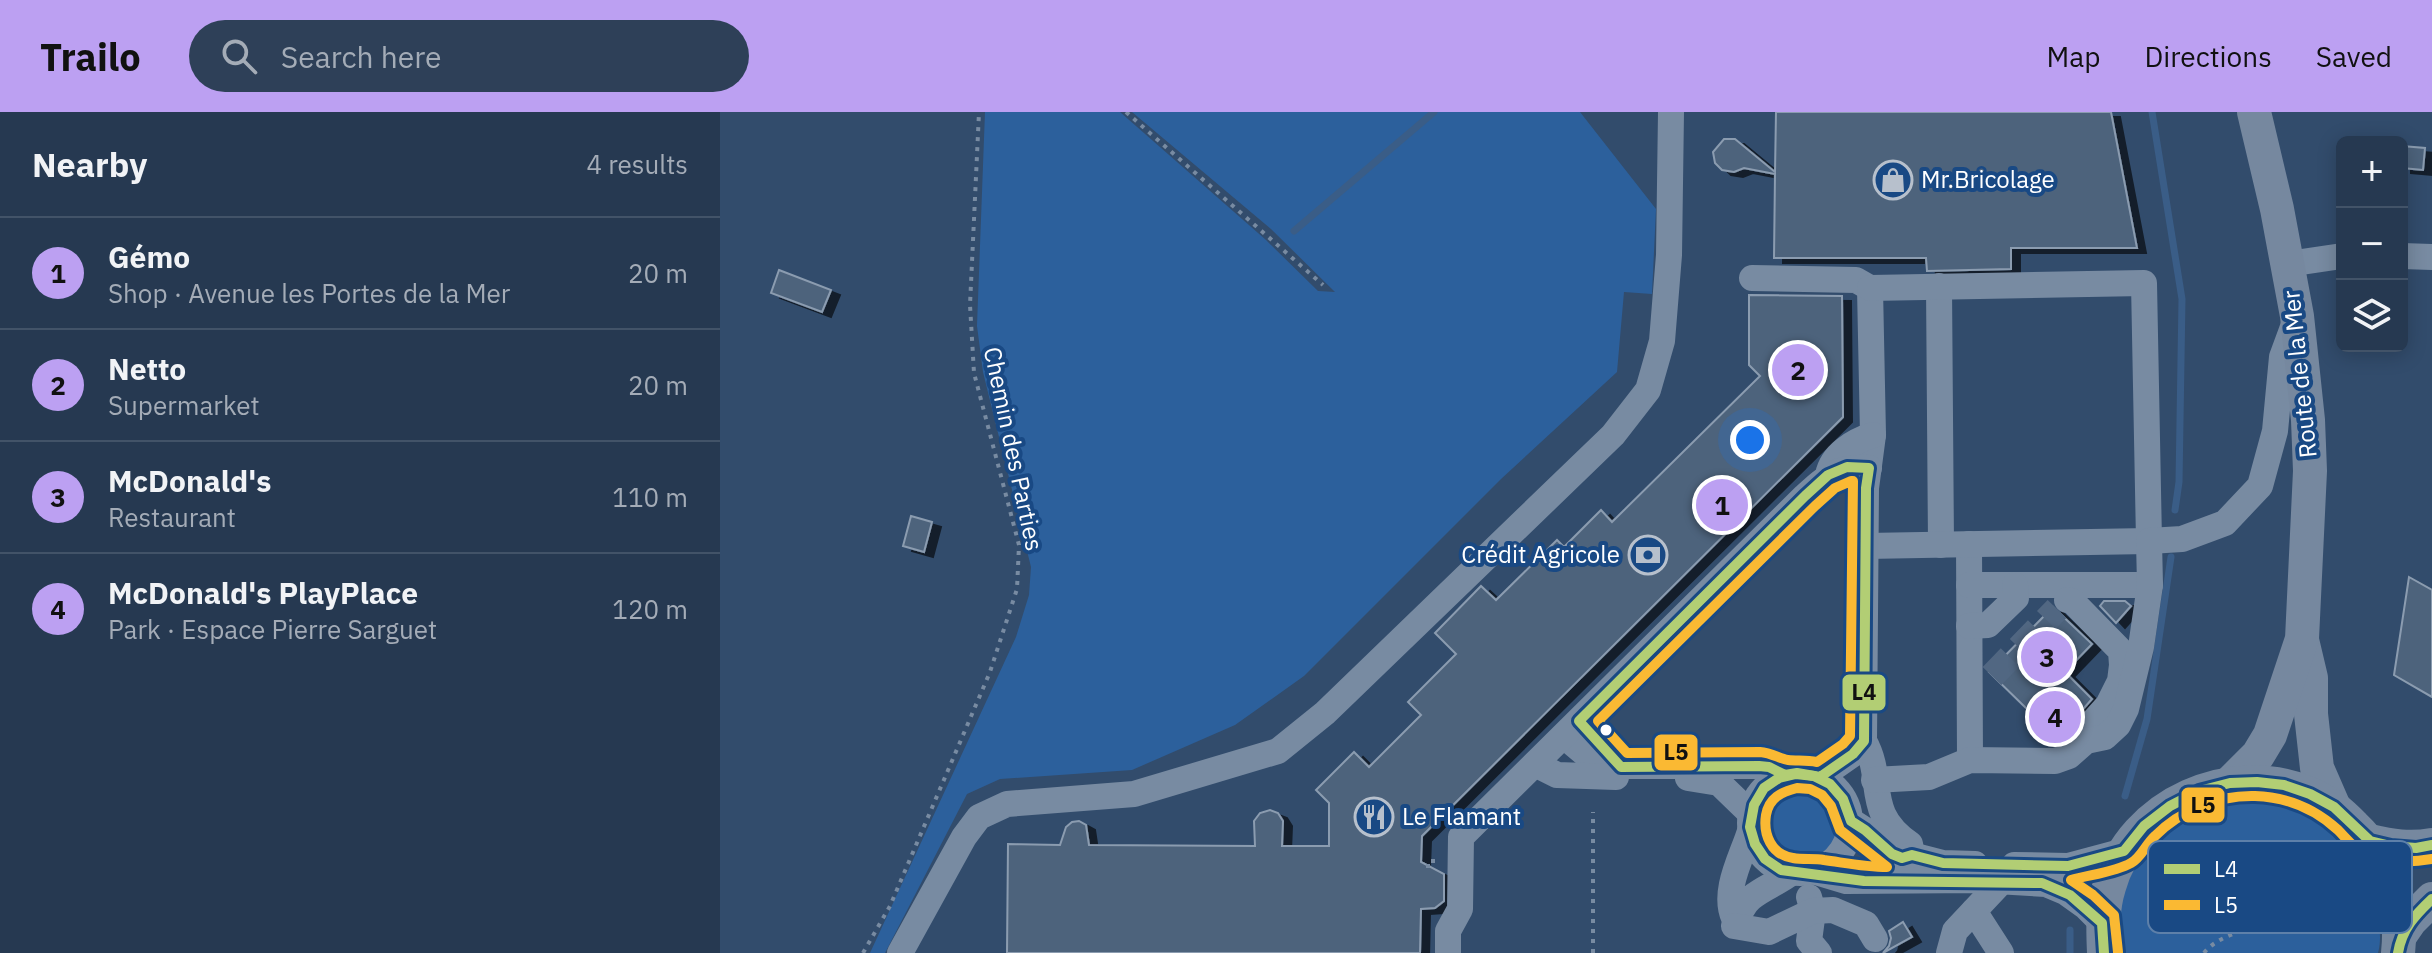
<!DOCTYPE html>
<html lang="en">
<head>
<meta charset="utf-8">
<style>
  body { margin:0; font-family:"IBM Plex Sans",sans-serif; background:#2e4058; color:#f1f3f6 }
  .controls { position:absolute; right:24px; top:24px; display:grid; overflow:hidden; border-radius:12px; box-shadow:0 4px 20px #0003 }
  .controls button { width:72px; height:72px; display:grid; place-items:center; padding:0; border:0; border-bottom:2px solid #425368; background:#263951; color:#f1f3f6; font:40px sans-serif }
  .you { position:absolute; left:1030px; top:328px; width:28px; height:28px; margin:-20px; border:6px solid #fff; border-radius:50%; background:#1a73e8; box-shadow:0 0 0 12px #1a73e833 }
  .badge { display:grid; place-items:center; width:52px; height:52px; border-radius:50%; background:#bca0f2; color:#111; font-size:26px; font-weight:700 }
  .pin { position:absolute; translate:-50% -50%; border:4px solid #fff; box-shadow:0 2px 8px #0006 }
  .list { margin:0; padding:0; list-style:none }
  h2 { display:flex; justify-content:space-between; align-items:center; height:104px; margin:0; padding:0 32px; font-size:34px }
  h2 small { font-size:26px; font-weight:400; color:#a4acb7 }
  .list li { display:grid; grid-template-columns:52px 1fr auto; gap:24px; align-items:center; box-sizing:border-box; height:112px; padding:0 32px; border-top:2px solid #425368 }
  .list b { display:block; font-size:30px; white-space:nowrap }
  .list p { margin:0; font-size:26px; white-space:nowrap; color:#a4acb7 }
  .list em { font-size:26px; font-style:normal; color:#a4acb7 }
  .icon { flex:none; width:44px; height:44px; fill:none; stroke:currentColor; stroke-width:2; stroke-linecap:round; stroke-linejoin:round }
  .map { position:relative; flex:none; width:1712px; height:841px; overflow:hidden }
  header { display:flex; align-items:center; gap:48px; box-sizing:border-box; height:112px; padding:0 40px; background:#bca0f2; color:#111 }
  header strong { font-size:38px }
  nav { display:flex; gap:44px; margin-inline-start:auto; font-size:28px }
  .search { width:560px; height:72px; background:#2e4058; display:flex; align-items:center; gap:20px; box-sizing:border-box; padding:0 28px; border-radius:44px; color:#a4acb7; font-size:30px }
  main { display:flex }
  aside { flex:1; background:#263951 }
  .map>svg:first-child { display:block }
</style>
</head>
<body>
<header>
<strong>Trailo</strong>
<div class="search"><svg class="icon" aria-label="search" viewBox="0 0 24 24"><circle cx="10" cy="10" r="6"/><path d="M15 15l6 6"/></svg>Search here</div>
<nav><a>Map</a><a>Directions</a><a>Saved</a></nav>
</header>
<main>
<aside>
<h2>Nearby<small>4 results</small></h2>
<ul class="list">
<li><span class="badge">1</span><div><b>Gémo</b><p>Shop · Avenue les Portes de la Mer</p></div><em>20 m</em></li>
<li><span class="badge">2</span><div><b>Netto</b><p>Supermarket</p></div><em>20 m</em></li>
<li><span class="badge">3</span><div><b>McDonald's</b><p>Restaurant</p></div><em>110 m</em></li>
<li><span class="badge">4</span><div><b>McDonald's PlayPlace</b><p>Park · Espace Pierre Sarguet</p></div><em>120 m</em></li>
</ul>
</aside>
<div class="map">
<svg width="1712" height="841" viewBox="0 0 1712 841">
  <defs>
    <filter id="shadow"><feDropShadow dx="9" dy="5" stdDeviation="0" flood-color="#0009"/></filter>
  </defs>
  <rect width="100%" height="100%" fill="#324c6c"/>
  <g fill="#2c609c">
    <path d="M265 0H400L546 128 598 179 615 180 551 117 412 0H860L936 97 932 182 904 180 897 260 781 367 584 564 515 613 412 658 280 667 247 682 165 841H150L296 525 309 483 311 455 263 260 257 214Z"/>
    <path d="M1335 582 1358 605 1335 628 1312 605Z"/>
    <circle cx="1080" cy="712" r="38"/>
    <path d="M1526 688C1540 690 1556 690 1569 694 1620 710 1655 759 1659 810 1660 821 1661 830 1658 841H1400V789L1416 750 1444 718 1482 696Z"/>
  </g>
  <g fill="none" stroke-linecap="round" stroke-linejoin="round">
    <g stroke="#3a5d87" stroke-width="7">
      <path d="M1432 0 1462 187 1459 370 1455 398"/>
      <path d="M574 119 714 0"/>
      <path d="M1405 684 1427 607 1451 445"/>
      <path d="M1350 841V818"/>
    </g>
  </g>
  <g fill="#4e637c" stroke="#8b9cb0" stroke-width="2" filter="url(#shadow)">
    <path d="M1056 0H1391L1417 136H1291V157L1207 159 1206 146H1054L1055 62 1024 56 1014 60 1002 58 995 51 993 40 1004 27H1015L1055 60Z"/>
    <path d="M1682 34 1705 36 1703 58 1682 56Z"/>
    <path d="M59 158 111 178 102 200 51 181Z"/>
    <path d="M1029 183 1122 184 1123 305 702 724 701 750 724 762V789L715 796 701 797 700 841H287L288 732 340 733 346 715 352 710 359 709 366 713 369 733 535 734 534 709 540 701 550 698 558 701 563 709 562 734H609V691L596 678 634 640 649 655 701 603 688 590 736 542 715 521 761 474 776 488 837 428 844 435 881 398 892 410 1040 264 1029 253Z"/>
    <path d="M191 404 212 410 204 440 183 434Z"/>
    <path d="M1689 465 1712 478V585L1674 563Z"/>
    <path d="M1384 489H1405L1411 494 1396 511 1380 494Z"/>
    <path d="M1333 495 1372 532 1345 560 1372 587 1357 604 1329 576 1308 598 1269 560Z"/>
    <path d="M1183 810 1192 825 1163 841 1169 834 1171 826 1169 819Z"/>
  </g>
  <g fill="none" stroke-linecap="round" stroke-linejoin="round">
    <path stroke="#516782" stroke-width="26" stroke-dasharray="26 13" stroke-linecap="butt" d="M1272 564 1337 497"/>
    <g stroke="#788ba2" stroke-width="4" stroke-dasharray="4 6" stroke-linecap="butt">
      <path d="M406 0 603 173"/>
      <path d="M708 756V749H719"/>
      <path d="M143 841 170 794 270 560 297 477 299 433 254 261 250 193 259 0"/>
      <path d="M873 841V700"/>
      <path d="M1484 841C1499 822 1526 821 1534 810 1540 803 1537 793 1542 785L1565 778 1639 768"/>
    </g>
    <g stroke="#788ba2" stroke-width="26">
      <path d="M1682 144 1712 145"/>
      <path d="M1568 152 1622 144"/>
      <path d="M1032 166 1136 168 1150 176"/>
      <path d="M1219 174 1221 433"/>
      <path d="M1150 176 1153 323 1146 376 1144 629C1166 668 1143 700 1190 732L1192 743"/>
      <path d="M1108 363C1112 342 1134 329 1153 323"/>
      <path d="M1249 432 1250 648"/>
      <path d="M1146 434 1429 429 1424 171 1150 176"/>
      <path d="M1249 473H1430"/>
      <path d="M1347 488 1352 489 1401 539 1402 553 1400 569 1388 593 1371 612 1366 629"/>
      <path d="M1249 514 1268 513 1296 486 1295 473"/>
      <path d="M844 624 876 651 890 654H1039L1049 655 1065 663"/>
      <path d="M815 652 837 663 896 665"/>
      <circle cx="1080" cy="711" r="50"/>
      <path d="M1100 665 1133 642 1144 629"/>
      <path d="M968 666 999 671 1031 702"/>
      <path d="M1154 668 1209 665 1250 648 1335 649 1349 644 1366 629 1385 625 1398 613 1406 597 1421 535 1430 473 1429 429 1462 427 1505 411 1540 374 1555 319 1562 245 1576 207"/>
      <path d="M1131 709 1145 718 1172 742 1182 746 1192 743 1223 751 1255 752"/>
      <path d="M1030 719C1022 745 1002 779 1014 806 1023 800 1023 792 1031 786 1043 776 1058 771 1071 761"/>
      <path d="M1294 753 1348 754 1404 739"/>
      <path d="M1096 760 1126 769 1259 768 1326 772 1345 780 1366 795 1382 811"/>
      <path d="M1089 785 1093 799 1089 829 1099 841"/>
      <path d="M1254 799 1281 841"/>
      <path d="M1014 814 1049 820 1093 799 1113 798 1146 812 1155 827"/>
      <path d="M180 841 244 725 259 705 287 692 414 682 558 639 605 601 893 323 928 278 942 229 949 143 951 0"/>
      <path d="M728 841V819L740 797 741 725 1085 384C1108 363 1118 354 1149 356"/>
      <path d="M1229 841 1235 819 1282 769"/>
    </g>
    <g stroke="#76889f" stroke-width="34">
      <path d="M1582 528 1591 566V602L1597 656 1614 695"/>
      <path d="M1510 671 1538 643 1550 623 1582 527 1590 359 1588 308 1577 204 1557 97 1534 0"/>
      <path d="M1650 729C1671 734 1690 737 1712 733"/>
      <path d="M1679 825 1690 809 1712 787"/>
      <path d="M1384 841C1383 818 1382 797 1389 775 1412 691 1512 648 1590 682 1608 689 1621 701 1634 714 1670 748 1683 793 1678 841"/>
    </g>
    <defs>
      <g id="bus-1">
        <path d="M1127 355 1149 356 1146 376 1144 629 1133 642 1100 665 1077 661 1065 663 1049 655 1039 654 901 655 859 609 1085 384 1108 363Z"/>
        <path d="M1384 841 1382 811 1350 783 1322 771 1144 769 1061 758 1045 747 1035 732 1030 715 1034 693 1044 676 1059 666 1076 662 1094 664 1110 672 1123 687 1131 709 1145 718 1172 742 1182 746 1192 743 1223 751 1348 754 1404 739 1424 714 1450 694 1479 679 1510 671 1537 670 1564 673 1590 682 1614 695 1650 729 1671 734 1696 736 1712 733"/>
        <path d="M1678 841C1682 817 1695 803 1712 787"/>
      </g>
      <g id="bus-2">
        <path d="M1131 369H1133L1130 624 1123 632 1097 650C1086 648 1077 649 1068 648 1060 647 1052 641 1040 640L907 641 878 609 1095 394 1115 376Z"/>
        <path d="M1077 676 1090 677 1102 683 1111 694 1120 718 1167 755C1145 755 1126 751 1104 748 1094 746 1083 748 1073 746 1051 743 1043 722 1046 703 1049 686 1061 680 1077 676Z"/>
        <path d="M1398 840 1394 803 1373 783 1351 768C1368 763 1396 760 1411 751 1421 746 1426 732 1435 724 1461 698 1498 683 1535 684 1566 685 1595 697 1618 718 1626 726 1635 738 1645 742 1665 751 1691 751 1712 747"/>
      </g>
    </defs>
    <use href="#bus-1" stroke="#194984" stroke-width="16"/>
    <use href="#bus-2" stroke="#194984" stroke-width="16"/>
    <use href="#bus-1" stroke="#b2ce74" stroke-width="10"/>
    <use href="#bus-2" stroke="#fab933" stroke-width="10"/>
  </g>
  <defs>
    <symbol id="shop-ring" viewBox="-11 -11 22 22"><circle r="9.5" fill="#194984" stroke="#b7c0cc" stroke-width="1.5"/><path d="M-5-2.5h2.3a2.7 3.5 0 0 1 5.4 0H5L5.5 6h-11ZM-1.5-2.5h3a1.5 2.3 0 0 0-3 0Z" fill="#b7c0cc"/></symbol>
    <symbol id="bank-ring" viewBox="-11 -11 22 22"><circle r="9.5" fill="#194984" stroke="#b7c0cc" stroke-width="1.5"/><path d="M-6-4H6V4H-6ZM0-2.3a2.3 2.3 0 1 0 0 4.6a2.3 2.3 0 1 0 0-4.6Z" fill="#b7c0cc"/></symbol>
    <symbol id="restaurant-ring" viewBox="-11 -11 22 22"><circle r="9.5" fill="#194984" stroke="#b7c0cc" stroke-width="1.5"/><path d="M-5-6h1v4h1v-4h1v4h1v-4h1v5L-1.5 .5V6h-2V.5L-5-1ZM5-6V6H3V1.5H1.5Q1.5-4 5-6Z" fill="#b7c0cc"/></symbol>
  </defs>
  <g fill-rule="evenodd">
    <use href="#shop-ring" x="1151" y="46" width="44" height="44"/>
    <use href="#bank-ring" x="906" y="421" width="44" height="44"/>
    <use href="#restaurant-ring" x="632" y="683" width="44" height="44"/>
  </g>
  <circle fill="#fff" stroke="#194984" stroke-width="3" cx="886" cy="618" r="7"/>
  <g text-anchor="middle" stroke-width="8" stroke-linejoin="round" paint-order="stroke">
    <g font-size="24" fill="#fff" stroke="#194984" text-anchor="start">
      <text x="1201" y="76">Mr.Bricolage</text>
      <text x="900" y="451" text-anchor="end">Crédit Agricole</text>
      <text x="682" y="713">Le Flamant</text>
    </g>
    <g font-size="24" fill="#fff" stroke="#194984">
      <text transform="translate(1580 262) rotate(-96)" y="8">Route de la Mer</text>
      <text transform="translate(293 337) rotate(78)" y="8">Chemin des Parties</text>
    </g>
  </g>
  <rect x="1428" y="729" width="264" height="92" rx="12" fill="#194984" stroke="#5e80a9" stroke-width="2"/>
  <rect x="1444" y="752" width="36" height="10" fill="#b2ce74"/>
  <rect x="1444" y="788" width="36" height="10" fill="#fab933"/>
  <g font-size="22" fill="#fff">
    <text x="1494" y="765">L4</text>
    <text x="1494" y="801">L5</text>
  </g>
  <g stroke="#194984" stroke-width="3">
    <rect x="1121" y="561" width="46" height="39" rx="8" fill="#b2ce74"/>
    <rect x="933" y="621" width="46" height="39" rx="8" fill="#fab933"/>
    <rect x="1460" y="674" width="46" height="38" rx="8" fill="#fab933"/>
  </g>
  <g font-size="22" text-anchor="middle" font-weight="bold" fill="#111">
    <text x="1144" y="588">L4</text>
    <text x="956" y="648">L5</text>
    <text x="1483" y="701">L5</text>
  </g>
</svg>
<div class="controls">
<button>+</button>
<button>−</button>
<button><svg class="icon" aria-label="layers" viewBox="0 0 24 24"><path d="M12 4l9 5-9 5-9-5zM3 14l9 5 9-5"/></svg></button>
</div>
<div class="you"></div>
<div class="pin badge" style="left:1002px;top:393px">1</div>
<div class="pin badge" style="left:1078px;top:258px">2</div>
<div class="pin badge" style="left:1327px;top:545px">3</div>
<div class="pin badge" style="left:1335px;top:605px">4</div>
</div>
</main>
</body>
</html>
